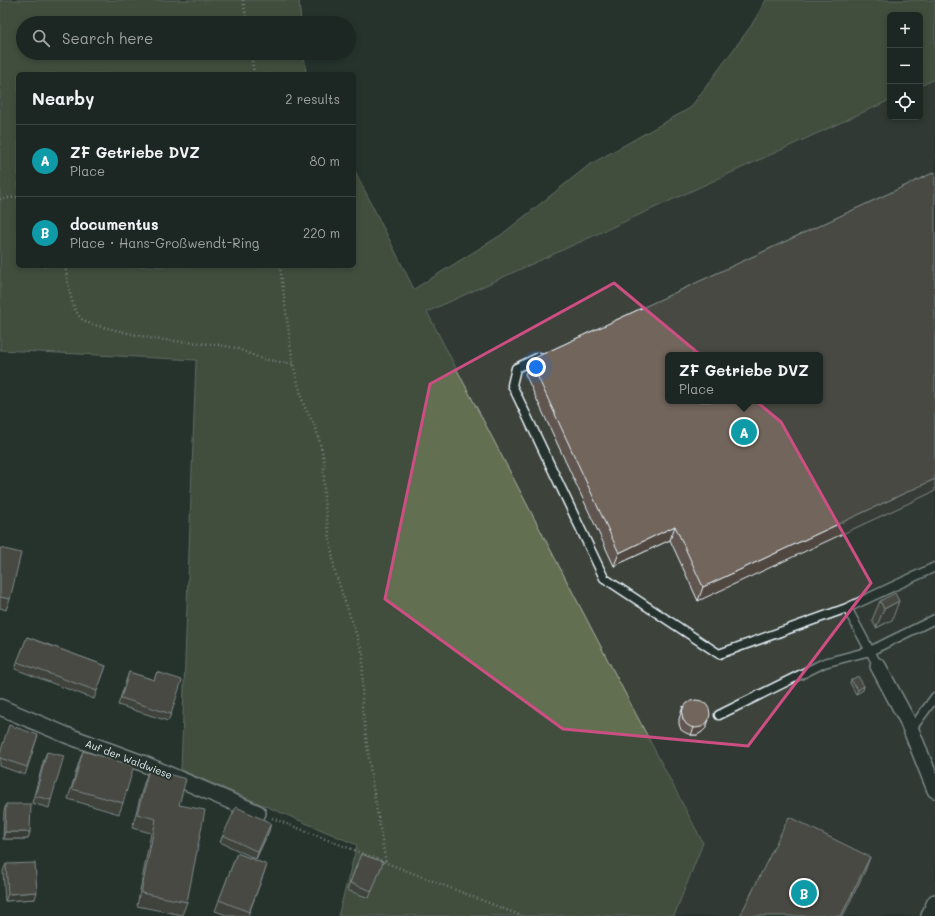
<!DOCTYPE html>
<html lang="en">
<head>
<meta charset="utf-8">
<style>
  body { margin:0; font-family:Mali,sans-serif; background:#29322f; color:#f1f3f6 }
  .controls { position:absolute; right:12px; top:12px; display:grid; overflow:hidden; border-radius:6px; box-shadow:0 2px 6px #0003 }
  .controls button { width:36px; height:36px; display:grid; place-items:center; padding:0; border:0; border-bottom:1px solid #3a4340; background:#1c2622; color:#f1f3f6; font:20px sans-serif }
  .you { position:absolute; left:536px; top:367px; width:14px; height:14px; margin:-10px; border:3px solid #fff; border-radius:50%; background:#1a73e8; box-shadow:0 0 0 6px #1a73e833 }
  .badge { display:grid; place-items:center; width:26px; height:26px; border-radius:50%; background:#d93025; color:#fff; font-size:13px; font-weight:700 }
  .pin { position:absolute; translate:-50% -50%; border:2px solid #fff; box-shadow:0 1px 4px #0006 }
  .popup { position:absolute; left:665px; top:352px; width:158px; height:52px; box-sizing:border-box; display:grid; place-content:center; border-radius:6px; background:#1c2622; filter:drop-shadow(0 1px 3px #0005); font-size:13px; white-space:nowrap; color:#a0a5a5 }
  .popup b { font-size:15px; color:#f1f3f6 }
  .popup::after { content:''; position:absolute; left:50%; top:100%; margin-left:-8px; border:8px solid transparent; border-top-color:#1c2622 }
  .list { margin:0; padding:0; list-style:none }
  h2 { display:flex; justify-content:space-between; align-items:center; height:52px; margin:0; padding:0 16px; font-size:17px }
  h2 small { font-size:13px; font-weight:400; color:#a0a5a5 }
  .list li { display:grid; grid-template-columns:26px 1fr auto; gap:12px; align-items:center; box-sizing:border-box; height:72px; padding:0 16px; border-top:1px solid #3a4340 }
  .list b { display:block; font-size:15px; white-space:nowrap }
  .list p { margin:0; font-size:13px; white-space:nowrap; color:#a0a5a5 }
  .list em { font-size:13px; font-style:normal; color:#a0a5a5 }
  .icon { flex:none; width:22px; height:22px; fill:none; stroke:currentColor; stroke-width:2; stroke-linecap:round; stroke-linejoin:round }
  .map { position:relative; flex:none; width:935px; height:916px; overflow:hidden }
  .search { position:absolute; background:#1c2622; box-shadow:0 2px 6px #0003; left:16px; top:16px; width:340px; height:44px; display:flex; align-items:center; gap:10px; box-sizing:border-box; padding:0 14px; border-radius:22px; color:#a0a5a5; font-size:15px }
  .panel { position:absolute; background:#1c2622; box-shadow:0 2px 6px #0003; left:16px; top:72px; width:340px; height:196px; border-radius:6px }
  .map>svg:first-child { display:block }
</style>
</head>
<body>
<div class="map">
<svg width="935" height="916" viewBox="0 0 935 916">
  <rect width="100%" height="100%" fill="#26332d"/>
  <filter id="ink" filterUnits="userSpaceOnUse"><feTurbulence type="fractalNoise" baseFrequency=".025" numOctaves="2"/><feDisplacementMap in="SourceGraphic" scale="8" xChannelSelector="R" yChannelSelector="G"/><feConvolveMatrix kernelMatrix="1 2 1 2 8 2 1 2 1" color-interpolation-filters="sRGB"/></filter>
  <g filter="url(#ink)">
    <path fill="#3c423b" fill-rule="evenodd" d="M935 79V916H674L703 843 427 312 890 100V117H920V86ZM668 355H820V401H668Z"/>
    <path fill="#627051" stroke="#a5b0a4" d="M0 0H299L301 23H23V53H304L306 74H18V266H354V169L414 289 501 235 589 165 690 108 751 26 766 0H935V79L920 86V15H890V100L427 312 703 843 674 916H338L357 845 181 770 196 360 0 350Z"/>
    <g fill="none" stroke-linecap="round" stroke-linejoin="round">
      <defs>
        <g id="lane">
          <path d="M539 357 516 368 512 385 604 578 719 654 847 608 935 567"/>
          <path d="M847 608 878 666"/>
          <path d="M719 715 824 663 870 651 935 619"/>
          <path d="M911 730 935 697"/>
        </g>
        <g id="street">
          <path d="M878 666 907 720 935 790"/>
          <path d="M0 707 66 735 142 763 258 813"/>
          <path d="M929 916 935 902"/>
        </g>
      </defs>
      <use href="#lane" stroke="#e8f1f8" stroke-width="11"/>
      <use href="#street" stroke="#e8f1f8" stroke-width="18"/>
      <g stroke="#e8f1f8" stroke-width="2.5" stroke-dasharray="1 3" stroke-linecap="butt">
        <path d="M243 0 247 23"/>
        <path d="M251 53 254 74"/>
        <path d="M0 199 18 197"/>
        <path d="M65 266C68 281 70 308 82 319 84 321 88 322 90 324L154 339 220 345 236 348 262 359 293 364"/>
        <path d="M280 266 293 364 304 406 316 428 324 459V500L335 572 363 654 362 706 372 782 386 863"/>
        <path d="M272 818 522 916"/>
      </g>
      <use href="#lane" stroke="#26332d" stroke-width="8"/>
      <use href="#street" stroke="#26332d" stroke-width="15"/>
    </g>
    <g fill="#61574f" stroke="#e8f1f8">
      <path d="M935 172 698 601 670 540 614 566 525 374 530 360Z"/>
      <path d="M0 548 10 599 6 610 0 608Z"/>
      <path d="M880 601 892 620 876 628 872 620Z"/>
      <path d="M27 637 106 666 94 699 15 669Z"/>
      <path d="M129 672 154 680 157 672 171 714 168 721 118 705Z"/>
      <path d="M851 680 864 686 863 690 856 694 850 683Z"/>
      <path d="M683 706 706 728 702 732 697 735H691L686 733 681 730 679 724V719Z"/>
      <path d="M38 735 25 775 0 766V752Z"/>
      <path d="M83 751 123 803 119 814 68 799 79 762Z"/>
      <path d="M47 752 51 800 49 808 32 803 44 759Z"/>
      <path d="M149 769 179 805 187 902 182 915 137 906 151 833 132 828 144 783Z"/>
      <path d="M6 804 28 839H3L4 811Z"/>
      <path d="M269 831 256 859 220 842 223 835Z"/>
      <path d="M237 853 267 865 248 916H229L215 911Z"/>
      <path d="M361 854 383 862 369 898 347 890Z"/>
      <path d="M6 864 35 899 5 901 3 871Z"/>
    </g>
    <g fill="#4f4740" stroke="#e8f1f8">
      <path d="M935 479V491L698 601 703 587Z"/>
      <path d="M675 526 670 540 614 566 619 553Z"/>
      <path d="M899 601 892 620 876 628 884 609Z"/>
      <path d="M864 686 863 690 856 694 858 690Z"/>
      <path d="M709 720 706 728 702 732 697 735H691L694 728Z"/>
      <path d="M271 823 269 831 256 859 258 852Z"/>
      <path d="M5 832H30L28 839H3Z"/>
      <path d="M870 857 865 871 843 916H841Z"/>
      <path d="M37 892 35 899 5 901 8 894Z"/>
    </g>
    <g fill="#71655c" stroke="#e8f1f8" fill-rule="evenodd">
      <path d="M935 172V479L703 587 675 526 619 553 530 360ZM668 355H820V401H668Z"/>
      <path d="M0 548 21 553 10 599 0 597Z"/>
      <path d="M895 593 899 601 884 609 880 601Z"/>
      <path d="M27 637 106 666 97 691 17 662Z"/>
      <path d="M129 672 154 680 157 672 182 680 171 714 121 698Z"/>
      <path d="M858 676 864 686 858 690 851 680Z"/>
      <circle cx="696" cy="714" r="14"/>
      <path d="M9 725 38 735 27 767 0 758V753Z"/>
      <path d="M83 751 134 766 123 803 72 789Z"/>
      <path d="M47 752 64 756 51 800 35 796Z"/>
      <path d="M149 769 186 779 179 805 205 810 187 902 141 893 156 819 137 814Z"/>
      <path d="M6 804H31L30 832H5Z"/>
      <path d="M236 807 271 823 258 852 223 835Z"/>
      <path d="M789 817 870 857 841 916H740Z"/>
      <path d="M237 853 267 865 249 912 219 900Z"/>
      <path d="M361 854 383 862 372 891 350 883Z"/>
      <path d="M35 863 37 892 8 894 6 864Z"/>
    </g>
  </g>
  <path d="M0 0H935V916H0ZM614 283 781 422 871 583 748 746 563 729 385 599 430 384Z" fill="#26332d" fill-opacity=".55" fill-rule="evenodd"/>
  <path fill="none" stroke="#cc4e82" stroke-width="3" stroke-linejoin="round" d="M614 283 781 422 871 583 748 746 563 729 385 599 430 384Z"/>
  <g text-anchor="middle" stroke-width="4" stroke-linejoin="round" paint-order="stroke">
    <g font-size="10" fill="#e8f1f8" stroke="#26332d">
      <text transform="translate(129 759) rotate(21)" y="4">Auf der Waldwiese</text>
    </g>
  </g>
</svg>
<div class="controls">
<button>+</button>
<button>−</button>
<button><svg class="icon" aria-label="locate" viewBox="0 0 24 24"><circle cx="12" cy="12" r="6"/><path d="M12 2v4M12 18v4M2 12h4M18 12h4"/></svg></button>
</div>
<div class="you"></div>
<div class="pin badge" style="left:744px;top:432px;background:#0f9aa8">A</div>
<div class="popup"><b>ZF Getriebe DVZ</b>Place</div>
<div class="pin badge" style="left:804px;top:893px;background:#0f9aa8">B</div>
<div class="search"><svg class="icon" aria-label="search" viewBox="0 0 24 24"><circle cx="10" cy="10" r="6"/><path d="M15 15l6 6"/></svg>Search here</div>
<section class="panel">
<h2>Nearby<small>2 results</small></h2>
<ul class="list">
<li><span class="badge" style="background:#0f9aa8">A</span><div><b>ZF Getriebe DVZ</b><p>Place</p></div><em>80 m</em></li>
<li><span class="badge" style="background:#0f9aa8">B</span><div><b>documentus</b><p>Place · Hans-Großwendt-Ring</p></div><em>220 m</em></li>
</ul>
</section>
</div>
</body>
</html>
